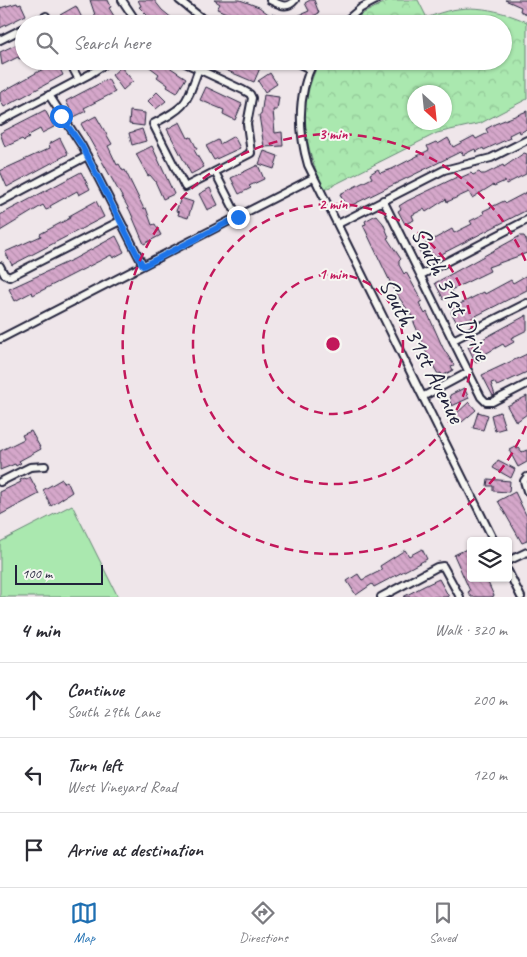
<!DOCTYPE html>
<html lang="en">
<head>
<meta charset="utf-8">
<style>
  body { margin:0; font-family:Caveat,sans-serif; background:#f2f2f3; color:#2b2b33 }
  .controls { position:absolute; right:15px; bottom:15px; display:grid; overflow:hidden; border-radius:5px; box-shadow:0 1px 4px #0004 }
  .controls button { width:45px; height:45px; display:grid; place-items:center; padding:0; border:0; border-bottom:1px solid #e1e1e2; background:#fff; color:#2b2b33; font:25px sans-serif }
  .compass { position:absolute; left:407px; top:85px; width:45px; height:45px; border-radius:50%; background:#fff; box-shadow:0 1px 4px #0004; rotate:153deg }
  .scale { position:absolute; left:15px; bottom:12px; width:88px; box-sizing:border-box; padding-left:5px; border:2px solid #22223b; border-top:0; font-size:14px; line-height:18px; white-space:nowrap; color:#22223b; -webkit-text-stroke:4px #f6f6f2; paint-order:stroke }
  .stop { position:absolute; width:15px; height:15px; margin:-11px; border:4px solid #1a73e8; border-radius:50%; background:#fff }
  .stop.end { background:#1a73e8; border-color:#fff; box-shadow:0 1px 5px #0008 }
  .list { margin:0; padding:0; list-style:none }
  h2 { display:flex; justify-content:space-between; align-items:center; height:65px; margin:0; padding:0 20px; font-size:21px }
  h2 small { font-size:16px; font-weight:400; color:#7c7c81 }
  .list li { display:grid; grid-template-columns:32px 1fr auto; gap:15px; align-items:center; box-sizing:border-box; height:75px; padding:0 20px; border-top:1px solid #e1e1e2 }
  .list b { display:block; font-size:19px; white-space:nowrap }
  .list p { margin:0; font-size:16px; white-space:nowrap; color:#7c7c81 }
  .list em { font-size:16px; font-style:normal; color:#7c7c81 }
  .icon { flex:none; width:28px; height:28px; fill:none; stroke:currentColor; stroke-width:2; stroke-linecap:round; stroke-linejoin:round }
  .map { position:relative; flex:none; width:527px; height:597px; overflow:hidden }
  .search { position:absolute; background:#fff; box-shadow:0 1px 4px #0004; left:15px; right:15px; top:15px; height:55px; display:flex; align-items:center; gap:12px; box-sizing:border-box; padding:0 18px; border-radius:28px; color:#7c7c81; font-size:19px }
  .sheet { height:290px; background:#fff }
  nav { display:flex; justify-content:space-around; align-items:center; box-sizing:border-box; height:70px; border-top:1px solid #e1e1e2; background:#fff; font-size:14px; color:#7c7c81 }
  nav a { display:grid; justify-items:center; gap:2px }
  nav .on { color:#1f6fb2 }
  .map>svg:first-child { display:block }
</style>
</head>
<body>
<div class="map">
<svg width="527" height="597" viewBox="0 0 527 597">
  <defs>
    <pattern id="forest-crowns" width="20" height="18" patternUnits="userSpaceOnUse" patternTransform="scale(1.25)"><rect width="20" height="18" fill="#aae8af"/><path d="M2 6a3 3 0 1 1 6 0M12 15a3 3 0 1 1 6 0" fill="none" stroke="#92c797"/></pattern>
    <pattern id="building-back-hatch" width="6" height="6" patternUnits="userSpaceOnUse" patternTransform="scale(1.25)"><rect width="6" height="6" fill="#d5a7ca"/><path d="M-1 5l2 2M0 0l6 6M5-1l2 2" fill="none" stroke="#b78fae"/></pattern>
  </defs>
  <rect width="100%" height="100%" fill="#efe6ea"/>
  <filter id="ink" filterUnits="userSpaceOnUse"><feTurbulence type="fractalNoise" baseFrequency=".02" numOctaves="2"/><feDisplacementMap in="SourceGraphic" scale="10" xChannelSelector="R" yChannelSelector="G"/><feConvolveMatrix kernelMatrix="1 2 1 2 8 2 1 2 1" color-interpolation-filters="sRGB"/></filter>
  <g filter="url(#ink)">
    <path fill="url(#forest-crowns)" stroke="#668575" fill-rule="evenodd" d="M389 0H418L427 18C463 2 492 7 527 22V99L481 123 437 133 324 190C304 145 296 107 320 61H503V24H350L362 14ZM414 92H444V122H414Z"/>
    <path fill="#aae8af" stroke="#668575" d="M72 505 118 597H0V542Z"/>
    <g fill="url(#building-back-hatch)" stroke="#22223b">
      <path d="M90 0H108L111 7 109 8 119 24H102L95 15Z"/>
      <path d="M138 0H154L162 10 179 24H148L152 20 139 7 141 6Z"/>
      <path d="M214 0H240L259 7 271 16 272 14 278 16 276 20 289 19V24H252L217 9 220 4Z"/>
      <path d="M310 0H314L319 13 308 19 310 21 306 24H300L295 17 309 11 305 3Z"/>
      <path d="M505 0H527V14L520 11 521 7Z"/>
      <path d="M17 3 18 5 21 4 26 15 0 28V8Z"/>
      <path d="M76 6 82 18 71 24H65L60 15Z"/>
      <path d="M24 41V57L19 59 18 57 2 65 0 52Z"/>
      <path d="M48 61H56L63 75 4 107 0 100V93L45 68 43 64Z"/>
      <path d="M132 61H160L186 78 177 93 167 87 168 85 157 77 159 74 143 62 139 67Z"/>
      <path d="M204 61H251L260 68 254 82Z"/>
      <path d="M121 67 133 81 123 90 112 75Z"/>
      <path d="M270 73 277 84 265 92 258 81Z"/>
      <path d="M108 79 115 92 84 108 86 111 74 117 66 101Z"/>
      <path d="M206 87 242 104 235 120 223 114 224 110 200 100Z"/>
      <path d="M157 92 166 101 156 109 148 101Z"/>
      <path d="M264 95 279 97 277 110H273L275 133 282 132 283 146 264 147 259 115H261Z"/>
      <path d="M45 110 54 127 42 133 40 129 27 136 29 138 24 141 22 139 5 147 0 133Z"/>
      <path d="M130 111 145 113 144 126 129 124Z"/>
      <path d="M527 111V128L525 130 520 133 519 130 509 135 510 138 484 150 483 148 476 152 475 149 463 155 462 152 458 153 346 208 340 194 372 178 370 174 378 169 380 173 392 169 429 150 427 146 436 142 438 144 448 138 453 147 474 136 476 139 488 133 486 129 495 124Z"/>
      <path d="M96 116 112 144 108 146 117 165 119 164 123 171 125 170 144 209 146 208 152 225 155 224 161 235 144 244 130 211 81 124Z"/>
      <path d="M180 122 188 138 191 137 197 149 194 150 204 167 191 174 167 129Z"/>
      <path d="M142 129 146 141 132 145 129 133Z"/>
      <path d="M234 136 240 148 214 160 206 146 218 140 220 144Z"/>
      <path d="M60 138 68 154 7 187 0 171 50 148 49 144Z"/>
      <path d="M152 146 174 194 163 199 155 181 150 175 148 176 136 154Z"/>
      <path d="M264 151 278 156 274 169 259 164Z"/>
      <path d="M524 153 527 154 526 174 506 184 505 181 494 186 493 185 472 198 469 192 447 202 446 199 426 212 424 209 412 215 414 220 405 224 398 211 401 209 399 206 407 201 459 176 460 178 471 173 473 175 479 172 481 174H485L503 165 504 167Z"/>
      <path d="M258 165 264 179 249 186 251 188 239 194 231 178Z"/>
      <path d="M81 172 90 189 79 195 77 191 50 206 51 208 46 210 43 205 0 231V215Z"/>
      <path d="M210 188 218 205 207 210 199 194Z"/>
      <path d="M527 192V210L430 260 428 257 424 259 418 248 452 229 454 233 472 224 470 221 484 214 483 211 504 201 506 203Z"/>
      <path d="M181 198 193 202 188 218 178 215 179 212 176 211Z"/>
      <path d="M96 201 104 217 12 265 5 252 41 236 40 234 70 218 69 216Z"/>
      <path d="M376 215 383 223 389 237 387 238 401 259 399 261V265L404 274 406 272 417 292 422 301 419 303 425 314 427 312 443 348 454 365 451 366 453 370 442 376 441 373 438 374 432 364 431 365 411 315 394 290 363 225 366 224 365 221Z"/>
      <path d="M116 236 124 252 113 258 111 255 33 295 32 292 15 301 9 289 74 259Z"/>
      <path d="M520 236H524L527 241V253L488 267 490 271 451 290 454 294 444 300 435 283Z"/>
      <path d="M527 275V290L458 325 451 312 453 311 452 308 484 292 485 294 511 280 513 283Z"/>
      <path d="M527 315V330L511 338 514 342 505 347 503 344 485 354 486 357 476 363 468 347Z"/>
      <path d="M527 354V372L497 386 494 382 491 383 495 395 493 396 482 375Z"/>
      <path d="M464 388 469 398 452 406 449 399 451 398 450 395Z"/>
      <path d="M527 396V414L516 422 507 406Z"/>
      <path d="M469 402 476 410 462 422 455 415Z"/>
      <path d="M478 412 488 415 483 430 473 428Z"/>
      <path d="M500 412 505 428 495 431 491 415Z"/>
      <path d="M31 431 41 449 19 461 21 463 16 466 15 464 0 470V451L24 439 22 435Z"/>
      <path d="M515 447 517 449 519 448 522 452 527 450V462L518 467 509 450Z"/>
      <path d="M498 460 515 469 511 478 493 468Z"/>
      <path d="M30 477 39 494 0 515V492L21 482 20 480 25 478 26 479Z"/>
      <path d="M62 479 64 483 67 481 72 492 51 506 43 490Z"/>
      <path d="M488 479 510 481 509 492 493 491V486H487Z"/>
      <path d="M515 492 527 517V541L522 543 498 501Z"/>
      <path d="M471 547V578H486L494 596 491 597H471L468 592 470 591 454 555Z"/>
      <path d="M422 549 427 559 374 587 372 584 356 595 347 581 358 574 362 580 382 570 380 566 405 550 409 556Z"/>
      <path d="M439 579 449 597H403L424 586Z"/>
    </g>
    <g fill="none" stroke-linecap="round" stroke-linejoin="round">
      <defs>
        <g id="minor">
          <path d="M122 0 138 24"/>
          <path d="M179 0 209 24"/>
          <path d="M270 0C279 4 287 10 295 0"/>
          <path d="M32 24 46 16 49 24"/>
          <path d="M342 24 361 8 376 0"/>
          <path d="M0 40 24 28"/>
          <path d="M69 61 79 80"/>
          <path d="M181 61 243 90 250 94 252 98 247 124 251 153 185 187 153 124C187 106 185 106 198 71"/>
          <path d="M293 61 310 69"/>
          <path d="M314 61C297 94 298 130 308 165L494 541"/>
          <path d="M49 95 82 146 143 265"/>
          <path d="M0 121 90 74 110 61"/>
          <path d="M215 172 238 217"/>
          <path d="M383 200 481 397 486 402H492L527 384"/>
          <path d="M0 202 87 156"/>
          <path d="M338 224 444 170 491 158 527 140"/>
          <path d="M0 266 4 274 9 277 120 221"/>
          <path d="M421 275 527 220"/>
          <path d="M0 339 313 178"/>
          <path d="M453 340 527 303"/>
          <path d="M424 396 469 372"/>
          <path d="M527 477 524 481 527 491"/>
          <path d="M0 482 30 467 45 466"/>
          <path d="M508 561 527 552"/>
          <path d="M508 571 521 597"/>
          <path d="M381 597 437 567 443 566 460 597"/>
        </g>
      </defs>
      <use href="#minor" stroke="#22223b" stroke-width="10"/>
      <use href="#minor" stroke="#f6f6f2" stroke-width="6"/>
    </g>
  </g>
  <g fill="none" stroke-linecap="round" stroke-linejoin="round" filter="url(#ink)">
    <path stroke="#1a73e8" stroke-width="6" d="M61 116 82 146 143 266 238 217"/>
  </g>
  <g fill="none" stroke="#c2185b" stroke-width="2.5" stroke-dasharray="9 6">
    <circle cx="333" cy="344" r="70"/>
    <circle cx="333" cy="344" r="140"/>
    <path d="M526 426A210 210 0 1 1 526 262"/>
  </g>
  <g text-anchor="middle" stroke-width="4" stroke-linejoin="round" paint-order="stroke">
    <g font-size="25" fill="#22223b" stroke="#f6f6f2">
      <text transform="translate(452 293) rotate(63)" y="9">South 31st Drive</text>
      <text transform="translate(423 350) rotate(63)" y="9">South 31st Avenue</text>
    </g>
  </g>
  <circle cx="333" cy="344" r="8" fill="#c2185b" stroke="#f6f6f2" stroke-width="2.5"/>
  <g font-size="15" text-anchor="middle" font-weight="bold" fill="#c2185b" stroke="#f6f6f2" stroke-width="4" stroke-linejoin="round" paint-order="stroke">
    <text x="333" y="139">3 min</text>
    <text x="333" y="209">2 min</text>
    <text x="333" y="279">1 min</text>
  </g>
</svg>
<div class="controls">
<button><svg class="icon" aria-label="layers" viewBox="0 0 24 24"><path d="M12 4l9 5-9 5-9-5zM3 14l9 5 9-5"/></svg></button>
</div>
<svg class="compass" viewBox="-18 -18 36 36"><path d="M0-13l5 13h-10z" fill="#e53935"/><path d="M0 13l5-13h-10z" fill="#7c7c81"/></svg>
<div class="scale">100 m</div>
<div class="stop" style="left:61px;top:116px"></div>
<div class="stop end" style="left:238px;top:217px"></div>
<div class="search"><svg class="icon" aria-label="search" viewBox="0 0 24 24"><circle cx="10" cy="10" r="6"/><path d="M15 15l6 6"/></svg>Search here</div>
</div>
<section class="sheet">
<h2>4 min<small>Walk · 320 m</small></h2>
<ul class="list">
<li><svg class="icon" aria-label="ahead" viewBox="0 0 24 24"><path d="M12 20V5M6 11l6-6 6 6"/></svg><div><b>Continue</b><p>South 29th Lane</p></div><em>200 m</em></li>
<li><svg class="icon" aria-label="left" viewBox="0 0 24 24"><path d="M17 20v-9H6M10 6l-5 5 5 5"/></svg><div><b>Turn left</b><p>West Vineyard Road</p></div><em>120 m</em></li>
<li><svg class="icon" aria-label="arrive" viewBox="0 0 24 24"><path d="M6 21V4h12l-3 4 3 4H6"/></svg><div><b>Arrive at destination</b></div></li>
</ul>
</section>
<nav>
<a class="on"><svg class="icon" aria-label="map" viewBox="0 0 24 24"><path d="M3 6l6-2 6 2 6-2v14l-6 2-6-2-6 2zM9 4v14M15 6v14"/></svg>Map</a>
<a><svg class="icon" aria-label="directions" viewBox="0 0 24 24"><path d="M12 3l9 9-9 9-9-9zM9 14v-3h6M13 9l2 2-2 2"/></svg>Directions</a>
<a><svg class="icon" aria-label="saved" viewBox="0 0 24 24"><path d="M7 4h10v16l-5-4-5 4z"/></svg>Saved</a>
</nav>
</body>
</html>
